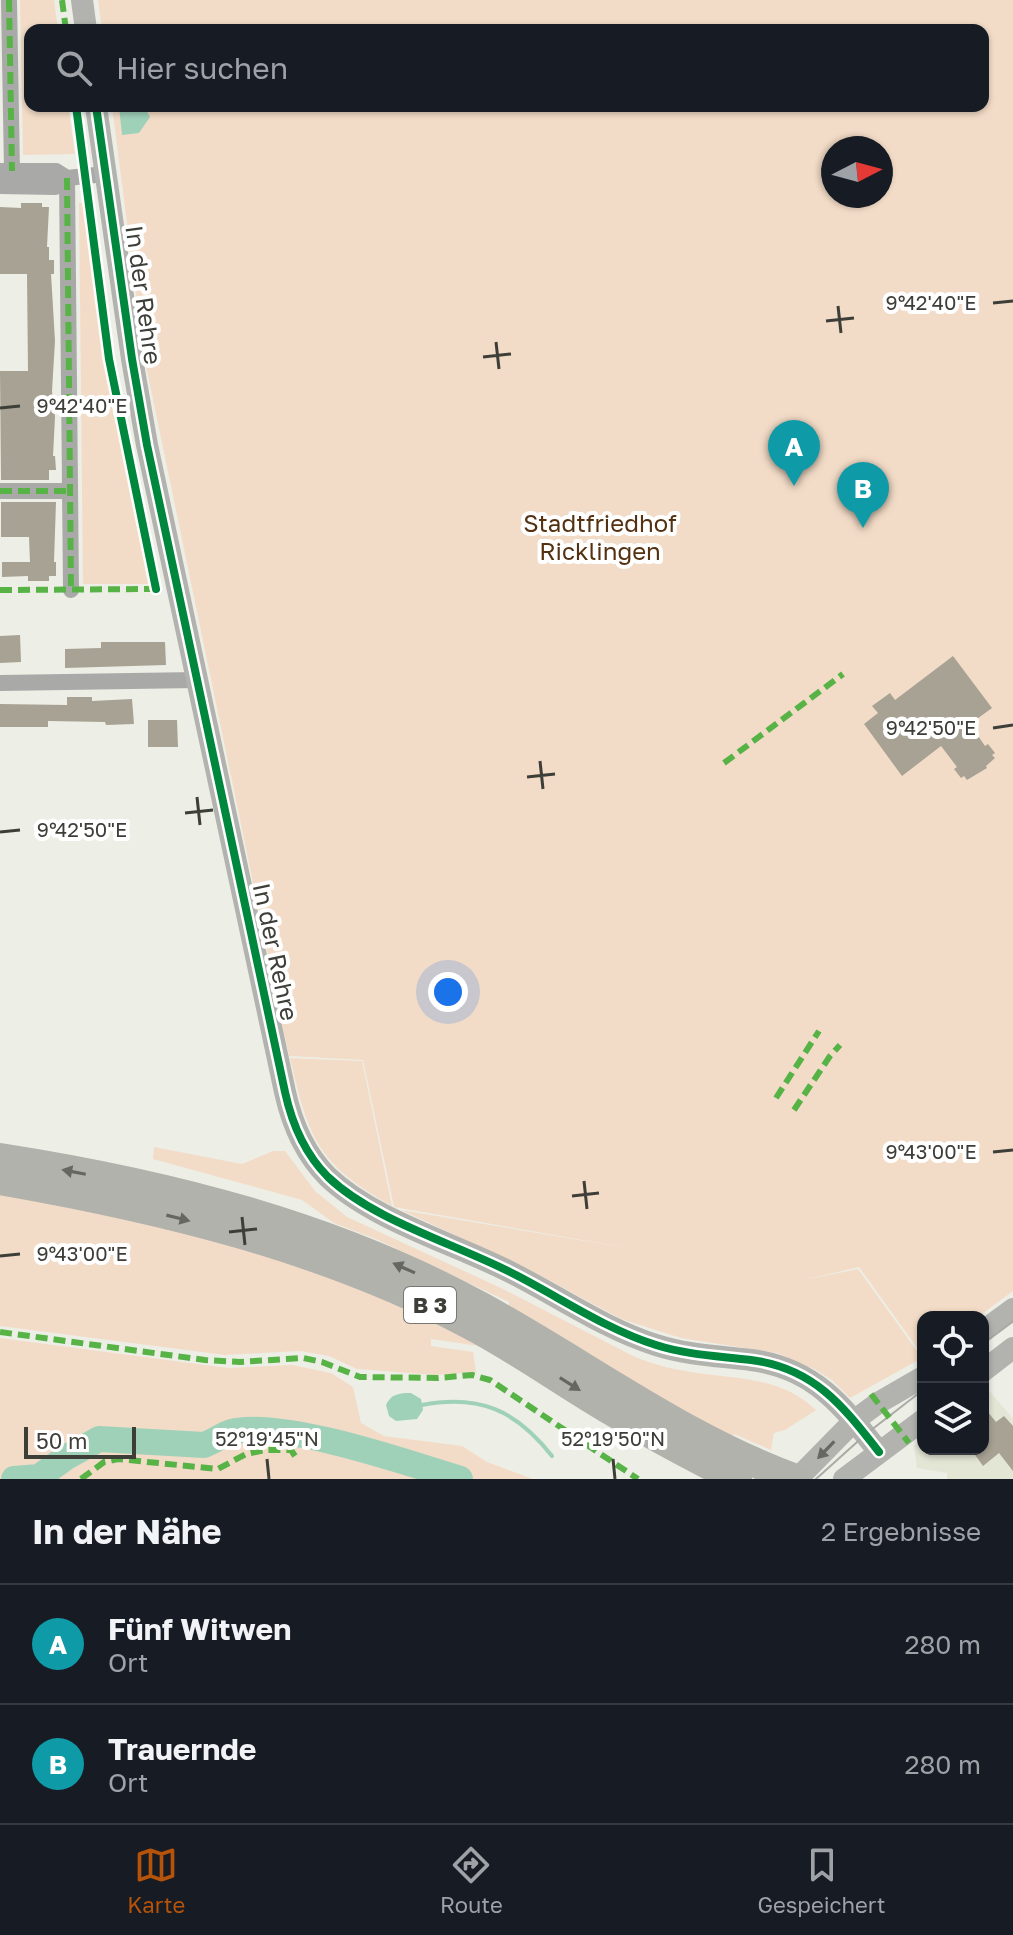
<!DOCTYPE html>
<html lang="de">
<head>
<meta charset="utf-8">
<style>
  body { margin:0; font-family:"Golos Text",sans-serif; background:#242831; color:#f1f3f6 }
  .controls { position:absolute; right:24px; bottom:24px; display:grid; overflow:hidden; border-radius:16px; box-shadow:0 2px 6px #0004 }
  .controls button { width:72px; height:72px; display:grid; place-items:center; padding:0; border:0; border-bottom:2px solid #363941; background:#171b24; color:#f1f3f6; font:40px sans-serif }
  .compass { position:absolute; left:821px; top:136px; width:72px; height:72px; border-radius:50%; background:#171b24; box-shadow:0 2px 6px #0004; rotate:84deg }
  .scale { position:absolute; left:24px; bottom:20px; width:112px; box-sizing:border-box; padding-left:8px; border:4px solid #3d3e38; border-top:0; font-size:22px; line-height:28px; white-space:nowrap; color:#3d3e38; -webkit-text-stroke:6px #fff; paint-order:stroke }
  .you { position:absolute; left:448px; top:992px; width:28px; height:28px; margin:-20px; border:6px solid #fff; border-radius:50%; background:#1a73e8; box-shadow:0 0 0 12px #1a73e833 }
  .badge { display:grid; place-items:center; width:52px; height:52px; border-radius:50%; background:#b45309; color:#fff; font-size:26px; font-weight:700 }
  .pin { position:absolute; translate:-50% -66px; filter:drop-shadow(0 2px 4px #0008) }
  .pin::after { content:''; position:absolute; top:42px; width:28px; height:24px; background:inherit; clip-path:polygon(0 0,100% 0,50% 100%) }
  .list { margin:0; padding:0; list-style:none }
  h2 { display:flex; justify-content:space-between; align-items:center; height:104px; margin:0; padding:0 32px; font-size:34px }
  h2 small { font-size:26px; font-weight:400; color:#9ea1a6 }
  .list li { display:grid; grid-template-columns:52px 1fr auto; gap:24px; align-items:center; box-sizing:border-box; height:120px; padding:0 32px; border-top:2px solid #363941 }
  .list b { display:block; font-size:30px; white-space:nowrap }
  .list p { margin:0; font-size:26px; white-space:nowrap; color:#9ea1a6 }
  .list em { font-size:26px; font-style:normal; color:#9ea1a6 }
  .icon { flex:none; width:44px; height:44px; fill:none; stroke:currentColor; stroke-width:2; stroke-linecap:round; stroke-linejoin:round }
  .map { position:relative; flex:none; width:1013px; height:1479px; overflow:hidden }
  .search { position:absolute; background:#171b24; box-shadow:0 2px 6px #0004; left:24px; right:24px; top:24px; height:88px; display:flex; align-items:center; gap:20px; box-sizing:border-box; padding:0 28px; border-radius:16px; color:#9ea1a6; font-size:30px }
  .sheet { height:344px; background:#171b24 }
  nav { display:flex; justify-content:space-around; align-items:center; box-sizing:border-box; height:112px; border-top:2px solid #363941; background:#171b24; font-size:22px; color:#9ea1a6 }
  nav a { display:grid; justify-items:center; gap:4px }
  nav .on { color:#b45309 }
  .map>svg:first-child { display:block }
</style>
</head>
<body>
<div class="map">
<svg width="1013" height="1479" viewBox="0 0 1013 1479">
  <rect width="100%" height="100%" fill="#edeee6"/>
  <path fill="#e3e5d5" d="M987 1388 1013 1419V1479H947V1473L917 1468 914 1446 923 1439V1449H983V1391Z"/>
  <g fill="#f3dcc7" fill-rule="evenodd">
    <path d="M20 0H54L58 30H30V106H68L75 154 23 155Z"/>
    <path d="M98 0H1013V1291L978 1317H923V1356L859 1267 804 1280 858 1269 922 1358 850 1398 832 1380 816 1370 777 1353 681 1338 621 1319 532 1271 401 1210 645 1251 394 1207 363 1060 289 1056 144 356 112 106H983V30H102ZM833 148H881V196H833Z"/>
    <path d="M79 203H82L148 584H83Z"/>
    <path d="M290 1058 362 1061 392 1206C317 1164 309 1139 290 1058Z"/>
    <path d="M154 1147 242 1164 273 1151H285L315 1191 347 1217 501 1288 635 1357C655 1365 676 1370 697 1373 739 1379 784 1378 816 1410L785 1430 774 1433 771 1450 734 1434 731 1437 709 1427 509 1310V1302L378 1240 334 1223 302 1200 153 1159Z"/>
    <path d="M0 1191 149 1220 346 1281 486 1347 431 1339V1346L473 1352 476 1372 436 1375 357 1369 329 1356 300 1351 225 1355 0 1326Z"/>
    <path d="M0 1338 228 1368 292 1365 331 1373 353 1387 361 1423 384 1436 462 1446 487 1462 533 1479H472L399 1456 344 1443 343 1449 398 1463 445 1479H0Z"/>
  </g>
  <g fill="#9fd1b9">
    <path d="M119 106H144L150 117 139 133 122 135Z"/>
    <path d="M411 1393 421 1399 423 1410 417 1419 396 1421 389 1416 386 1405C391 1394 399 1393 411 1393Z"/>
  </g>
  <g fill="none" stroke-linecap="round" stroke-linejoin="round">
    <path stroke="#9fd1b9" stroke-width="4" d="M422 1405C479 1394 516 1410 552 1456"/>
    <path stroke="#9fd1b9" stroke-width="26" d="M14 1479 39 1477 65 1458 99 1439 204 1445C213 1442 222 1435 231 1432 282 1419 408 1463 460 1479"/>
  </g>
  <g fill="#a7a293">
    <path d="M21 203H42V207H49L47 247H49V260H54V274H51L55 341 52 391 55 417 53 456H55L56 470H49V480H1L0 371H28L27 274H0V207L21 208Z"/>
    <path d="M1 502H56L54 562H56V576H49V581H28V576L2 577V562H30L29 537H1Z"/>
    <path d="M20 635 21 662 0 663V636Z"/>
    <path d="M101 642H165L166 665 65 668V649L101 648Z"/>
    <path d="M953 656 992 708 970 724 985 746 988 744 995 753 992 755 995 758 986 766 987 768 967 780 964 776 961 778 954 769 957 767 941 746 902 776 864 724 878 713 872 706 890 693 895 700Z"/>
    <path d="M67 697H92V701L132 699 134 724 106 725 105 722 48 721V727H0V704L67 705Z"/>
    <path d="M148 720H177L178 747H148Z"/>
    <path d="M983 1406 996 1422 1004 1416 1013 1426V1471L999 1453 983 1466 971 1449H983Z"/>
  </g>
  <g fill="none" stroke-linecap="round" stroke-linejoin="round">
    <g stroke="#a9aaa7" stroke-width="16">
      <path d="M9 0 12 171"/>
      <path d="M0 171H56L67 178 55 187 0 186"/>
      <path d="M0 491H70"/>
      <path d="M71 590 67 178 105 174"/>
      <path d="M0 683 197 680"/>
    </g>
    <g stroke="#b2b2af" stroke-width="22">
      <path d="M82 0 86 30"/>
      <path d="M96 106 132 359 147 445 285 1092C292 1124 304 1153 328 1177 373 1220 453 1243 510 1272 558 1296 605 1329 656 1345 687 1355 719 1356 751 1360 814 1368 843 1406 879 1452"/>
      <path d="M983 1331 1013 1309"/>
      <path d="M983 1371 1013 1348"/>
      <path d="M797 1479 855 1420 878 1403 923 1377"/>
      <path d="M844 1479 923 1420"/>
    </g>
    <g stroke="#b1b2ac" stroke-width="30">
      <path d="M0 1158C167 1184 334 1226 483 1308 587 1365 683 1438 796 1479"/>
      <path d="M0 1180C160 1208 324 1247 469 1324 521 1351 568 1386 619 1415 657 1438 697 1459 737 1479"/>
    </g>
    <g stroke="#aaaba6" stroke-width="2">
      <path d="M983 1344 1013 1321"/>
      <path d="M816 1479 866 1434 923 1390"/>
    </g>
    <g stroke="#57b346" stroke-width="6" stroke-dasharray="12 6" stroke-linecap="butt">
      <path d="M9 0 12 171"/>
      <path d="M62 0 66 30"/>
      <path d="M67 178 71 590"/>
      <path d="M0 491H70"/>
      <path d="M0 590 156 589 155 585"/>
      <path d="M724 763 843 674"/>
      <path d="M776 1098 819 1031"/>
      <path d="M794 1110 830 1056 840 1045"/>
      <path d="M0 1332 205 1360 240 1362 303 1358 322 1362 360 1377 438 1378 472 1375 490 1380 638 1479"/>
      <path d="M871 1394 909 1443"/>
      <path d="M81 1479 104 1462 118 1459 218 1469 246 1454 265 1450H291L295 1456"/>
    </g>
    <defs>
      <g id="cycleway">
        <path d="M76 106 109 359 156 589"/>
        <path d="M96 106 132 359 147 445 285 1092C292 1124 304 1153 328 1177 373 1220 453 1243 510 1272 558 1296 605 1329 656 1345 687 1355 719 1356 751 1360 814 1368 843 1406 879 1452"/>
      </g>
    </defs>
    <use href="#cycleway" stroke="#fff" stroke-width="13"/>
    <use href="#cycleway" stroke="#00873e" stroke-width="8"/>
  </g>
  <defs><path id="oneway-solid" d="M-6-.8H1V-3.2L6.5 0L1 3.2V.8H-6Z" transform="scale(2)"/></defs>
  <g fill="#666761">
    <use href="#oneway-solid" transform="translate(74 1172) rotate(-169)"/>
    <use href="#oneway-solid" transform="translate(178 1218) rotate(14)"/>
    <use href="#oneway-solid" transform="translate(404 1268) rotate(-156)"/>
    <use href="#oneway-solid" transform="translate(570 1384) rotate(32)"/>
  </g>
  <use fill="#666762" href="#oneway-solid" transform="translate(826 1450) rotate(134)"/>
  <path fill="none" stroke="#3d3e38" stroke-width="3" d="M993 303 1013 301M838 306 841 333M826 321 854 318M496 342 499 369M483 357 511 354M0 408 20 406M993 728 1013 725M540 761 543 789M527 777 555 774M197 797 200 825M185 813 213 810M0 832 20 830M993 1152 1013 1150M584 1181 587 1209M572 1196 599 1193M242 1217 245 1245M229 1232 257 1229M0 1256 20 1254M267 1459 269 1479M613 1459 615 1479"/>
  <g text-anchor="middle" stroke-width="8" stroke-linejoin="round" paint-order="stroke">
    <rect fill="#fff" stroke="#777874" stroke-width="2" x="404" y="1287" width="52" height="36" rx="6"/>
    <g font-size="22" font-weight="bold" fill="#3d3e38">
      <text x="430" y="1313">B 3</text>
    </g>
    <g font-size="24" fill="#3d3e38" stroke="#fff">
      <text transform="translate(143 295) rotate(82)" y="8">In der Rehre</text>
      <text transform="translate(275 952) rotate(78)" y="8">In der Rehre</text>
    </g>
    <g font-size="24" fill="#543111" stroke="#fff">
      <text x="600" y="532">Stadtfriedhof<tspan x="600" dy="28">Ricklingen</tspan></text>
    </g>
  </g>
  <g font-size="20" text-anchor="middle" fill="#3d3e38" stroke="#fff" stroke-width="8" stroke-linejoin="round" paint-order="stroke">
    <text x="931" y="310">9°42'40"E</text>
    <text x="82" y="413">9°42'40"E</text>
    <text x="931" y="735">9°42'50"E</text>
    <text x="82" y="837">9°42'50"E</text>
    <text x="931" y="1159">9°43'00"E</text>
    <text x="82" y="1261">9°43'00"E</text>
    <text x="267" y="1446">52°19'45"N</text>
    <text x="613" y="1446">52°19'50"N</text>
  </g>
</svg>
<div class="controls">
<button><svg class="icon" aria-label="locate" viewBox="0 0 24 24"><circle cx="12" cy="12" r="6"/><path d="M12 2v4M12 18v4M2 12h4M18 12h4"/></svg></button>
<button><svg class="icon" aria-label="layers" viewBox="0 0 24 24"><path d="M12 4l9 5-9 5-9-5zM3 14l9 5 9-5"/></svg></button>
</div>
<svg class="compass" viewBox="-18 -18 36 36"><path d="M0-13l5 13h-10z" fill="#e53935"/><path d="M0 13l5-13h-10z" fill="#9ea1a6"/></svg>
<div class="scale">50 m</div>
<div class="you"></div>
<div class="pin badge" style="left:794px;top:486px;background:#0f9aa8">A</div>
<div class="pin badge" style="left:863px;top:528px;background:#0f9aa8">B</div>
<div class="search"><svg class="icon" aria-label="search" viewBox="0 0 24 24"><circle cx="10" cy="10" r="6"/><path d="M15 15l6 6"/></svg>Hier suchen</div>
</div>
<section class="sheet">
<h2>In der Nähe<small>2 Ergebnisse</small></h2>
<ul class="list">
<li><span class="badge" style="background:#0f9aa8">A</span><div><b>Fünf Witwen</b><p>Ort</p></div><em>280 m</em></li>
<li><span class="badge" style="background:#0f9aa8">B</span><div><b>Trauernde</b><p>Ort</p></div><em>280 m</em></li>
</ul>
</section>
<nav>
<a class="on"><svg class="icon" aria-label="map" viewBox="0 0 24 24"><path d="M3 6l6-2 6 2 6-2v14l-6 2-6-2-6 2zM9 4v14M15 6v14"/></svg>Karte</a>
<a><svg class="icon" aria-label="directions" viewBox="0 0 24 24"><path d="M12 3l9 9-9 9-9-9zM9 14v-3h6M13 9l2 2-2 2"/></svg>Route</a>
<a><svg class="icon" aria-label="saved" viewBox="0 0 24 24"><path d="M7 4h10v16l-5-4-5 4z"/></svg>Gespeichert</a>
</nav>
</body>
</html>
